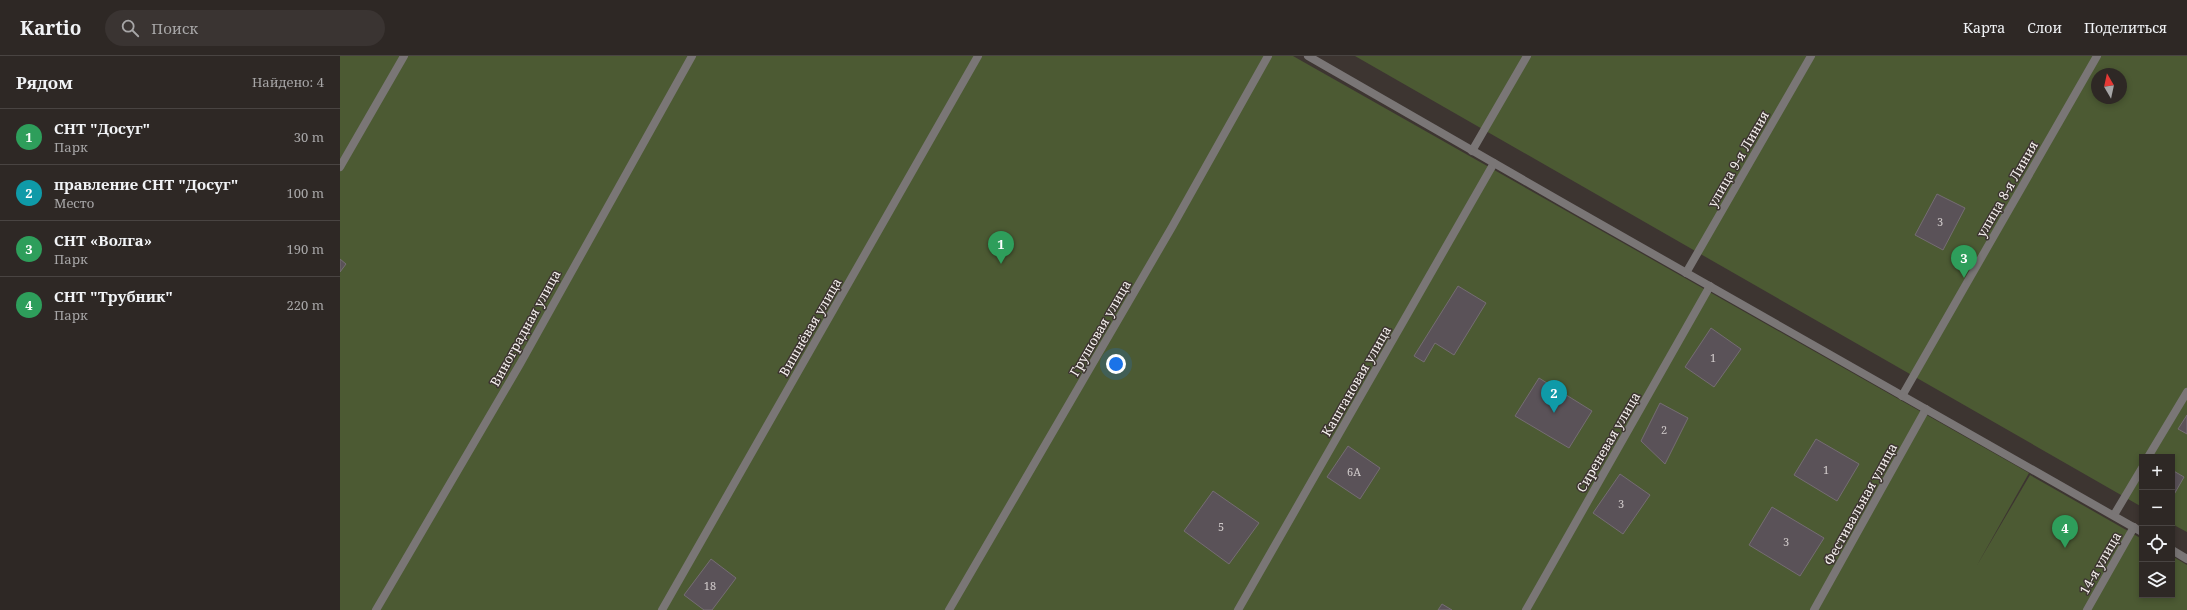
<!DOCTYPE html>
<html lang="ru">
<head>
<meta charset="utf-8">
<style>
  body { margin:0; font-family:"Noto Serif",serif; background:#3a3432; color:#f1f3f6 }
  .controls { position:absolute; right:12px; bottom:12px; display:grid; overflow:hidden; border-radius:0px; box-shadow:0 2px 6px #0003 }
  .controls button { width:36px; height:36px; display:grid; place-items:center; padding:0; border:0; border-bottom:1px solid #494442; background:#2e2825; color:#f1f3f6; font:20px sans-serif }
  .compass { position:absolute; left:1751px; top:12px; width:36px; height:36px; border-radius:50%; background:#2e2825; box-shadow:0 2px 6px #0003; rotate:351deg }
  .you { position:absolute; left:776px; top:308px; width:14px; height:14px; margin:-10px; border:3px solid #fff; border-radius:50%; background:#1a73e8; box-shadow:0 0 0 6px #1a73e833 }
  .badge { display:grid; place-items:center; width:26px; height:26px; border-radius:50%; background:#8abfa5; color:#fff; font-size:13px; font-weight:700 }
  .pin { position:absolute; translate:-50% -33px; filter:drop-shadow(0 1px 2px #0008) }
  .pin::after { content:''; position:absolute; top:21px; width:14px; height:12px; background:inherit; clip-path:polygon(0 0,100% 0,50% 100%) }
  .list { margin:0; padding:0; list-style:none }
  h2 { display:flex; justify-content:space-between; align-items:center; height:52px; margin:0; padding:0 16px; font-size:17px }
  h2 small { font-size:13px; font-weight:400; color:#a7a6a7 }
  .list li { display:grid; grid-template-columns:26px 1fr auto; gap:12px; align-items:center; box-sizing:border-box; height:56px; padding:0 16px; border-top:1px solid #494442 }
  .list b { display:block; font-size:15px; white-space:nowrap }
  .list p { margin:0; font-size:13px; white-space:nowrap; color:#a7a6a7 }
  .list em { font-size:13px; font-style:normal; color:#a7a6a7 }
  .icon { flex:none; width:22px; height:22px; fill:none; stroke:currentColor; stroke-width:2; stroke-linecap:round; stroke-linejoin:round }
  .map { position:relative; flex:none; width:1847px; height:554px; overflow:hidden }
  header { display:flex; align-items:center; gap:24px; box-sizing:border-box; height:56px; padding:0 20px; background:#2e2825; border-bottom:1px solid #494442 }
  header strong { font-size:19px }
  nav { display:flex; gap:22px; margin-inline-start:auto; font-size:14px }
  .search { width:280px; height:36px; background:#3a3432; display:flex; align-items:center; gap:10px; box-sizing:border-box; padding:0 14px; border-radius:22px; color:#a7a6a7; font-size:15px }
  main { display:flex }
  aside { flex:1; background:#2e2825 }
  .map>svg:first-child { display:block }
</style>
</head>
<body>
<header>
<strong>Kartio</strong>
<div class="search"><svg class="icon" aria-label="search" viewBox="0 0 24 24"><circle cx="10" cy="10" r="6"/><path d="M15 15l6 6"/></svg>Поиск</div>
<nav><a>Карта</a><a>Слои</a><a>Поделиться</a></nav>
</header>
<main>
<aside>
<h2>Рядом<small>Найдено: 4</small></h2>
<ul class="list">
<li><span class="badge" style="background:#2e9e5b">1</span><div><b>СНТ &quot;Досуг&quot;</b><p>Парк</p></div><em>30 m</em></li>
<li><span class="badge" style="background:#0f9aa8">2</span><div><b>правление СНТ &quot;Досуг&quot;</b><p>Место</p></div><em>100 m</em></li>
<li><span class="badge" style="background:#2e9e5b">3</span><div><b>СНТ «Волга»</b><p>Парк</p></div><em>190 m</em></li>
<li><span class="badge" style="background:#2e9e5b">4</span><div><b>СНТ &quot;Трубник&quot;</b><p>Парк</p></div><em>220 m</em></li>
</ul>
</aside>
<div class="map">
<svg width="1847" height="554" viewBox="0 0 1847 554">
  <rect width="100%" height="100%" fill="#3d3531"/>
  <g fill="#4c5a33" fill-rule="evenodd">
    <path d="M0 0H953L1689 417 1636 511 1690 419 1802 483V539H1832V500L1847 509V554H0Z"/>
    <path d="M1015 0H1847V476L1832 468V401H1802V451ZM1757 18H1781V42H1757Z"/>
  </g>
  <g fill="#5a5258" stroke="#756d73">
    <path d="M1597 138 1625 152 1603 194 1575 179Z"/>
    <path d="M0 203 6 208 0 216Z"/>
    <path d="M1118 230 1146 247 1114 299 1095 287 1084 306 1074 300Z"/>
    <path d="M1371 272 1401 293 1374 331 1345 311Z"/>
    <path d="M1199 322 1252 355 1229 392 1175 360Z"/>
    <path d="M1320 347 1348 362 1325 408 1301 385Z"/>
    <path d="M1847 359V378L1838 373Z"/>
    <path d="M1476 383 1519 408 1497 445 1454 419Z"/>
    <path d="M1008 390 1040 412 1020 443 987 421Z"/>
    <path d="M1832 414 1844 421 1832 442Z"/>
    <path d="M1280 418 1310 439 1283 478 1253 457Z"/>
    <path d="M873 435 919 467 889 508 844 475Z"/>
    <path d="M1432 451 1484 482 1460 520 1409 489Z"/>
    <path d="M371 503 396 522 372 554H364L344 539Z"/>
    <path d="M1102 548 1112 554H1098Z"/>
  </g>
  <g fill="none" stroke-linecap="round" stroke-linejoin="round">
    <g stroke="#7a7676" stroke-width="8">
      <path d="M1132 95 1187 0"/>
      <path d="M0 111 64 0"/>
      <path d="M1346 217 1471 0"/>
      <path d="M1562 340 1757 0"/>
      <path d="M1808 401 1847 336"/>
      <path d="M1774 459 1802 412"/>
      <path d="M36 554 180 308 352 0"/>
      <path d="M322 554 638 0"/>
      <path d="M609 554 832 171 928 0"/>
      <path d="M898 554 1154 107"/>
      <path d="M1186 554 1370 230"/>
      <path d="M1474 554 1586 353"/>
      <path d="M1747 554 1794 471"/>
    </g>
    <g stroke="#7a7676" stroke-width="8">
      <path d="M968 0 1234 153 1802 476"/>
      <path d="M1832 494 1847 503"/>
    </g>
  </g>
  <g text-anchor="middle" stroke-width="3" stroke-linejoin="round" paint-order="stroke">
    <g font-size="11" fill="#cfc9c9">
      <text x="1600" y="170">3</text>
      <text x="1373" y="306">1</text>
      <text x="1324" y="378">2</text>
      <text x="1486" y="418">1</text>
      <text x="1014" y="420">6А</text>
      <text x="1281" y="452">3</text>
      <text x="881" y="475">5</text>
      <text x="1446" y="490">3</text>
      <text x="370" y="534">18</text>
    </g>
    <g font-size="13" fill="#f6f1ef" stroke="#3d3531">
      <text transform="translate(1398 103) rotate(-60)" y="5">улица 9-я Линия</text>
      <text transform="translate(1667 133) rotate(-60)" y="5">улица 8-я Линия</text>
      <text transform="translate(470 271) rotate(-60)" y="5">Вишнёвая улица</text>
      <text transform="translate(185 272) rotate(-61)" y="5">Виноградная улица</text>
      <text transform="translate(760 272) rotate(-60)" y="5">Грушовая улица</text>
      <text transform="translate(1016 325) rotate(-60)" y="5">Каштановая улица</text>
      <text transform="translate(1268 386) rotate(-60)" y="5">Сиреневая улица</text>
      <text transform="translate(1520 448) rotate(-61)" y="5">Фестивальная улица</text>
      <text transform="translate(1760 507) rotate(-60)" y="5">14-я улица</text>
    </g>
  </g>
</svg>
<div class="controls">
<button>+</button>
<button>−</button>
<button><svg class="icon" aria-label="locate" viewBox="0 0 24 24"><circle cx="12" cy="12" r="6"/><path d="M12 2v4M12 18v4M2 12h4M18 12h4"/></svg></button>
<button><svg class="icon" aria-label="layers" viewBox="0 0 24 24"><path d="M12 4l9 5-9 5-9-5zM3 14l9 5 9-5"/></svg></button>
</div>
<svg class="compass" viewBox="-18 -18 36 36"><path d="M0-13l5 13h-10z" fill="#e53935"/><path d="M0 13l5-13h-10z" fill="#a7a6a7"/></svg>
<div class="you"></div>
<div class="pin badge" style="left:661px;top:208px;background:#2e9e5b">1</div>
<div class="pin badge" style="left:1214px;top:357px;background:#0f9aa8">2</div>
<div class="pin badge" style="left:1624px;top:222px;background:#2e9e5b">3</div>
<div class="pin badge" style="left:1725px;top:492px;background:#2e9e5b">4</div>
</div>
</main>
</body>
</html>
